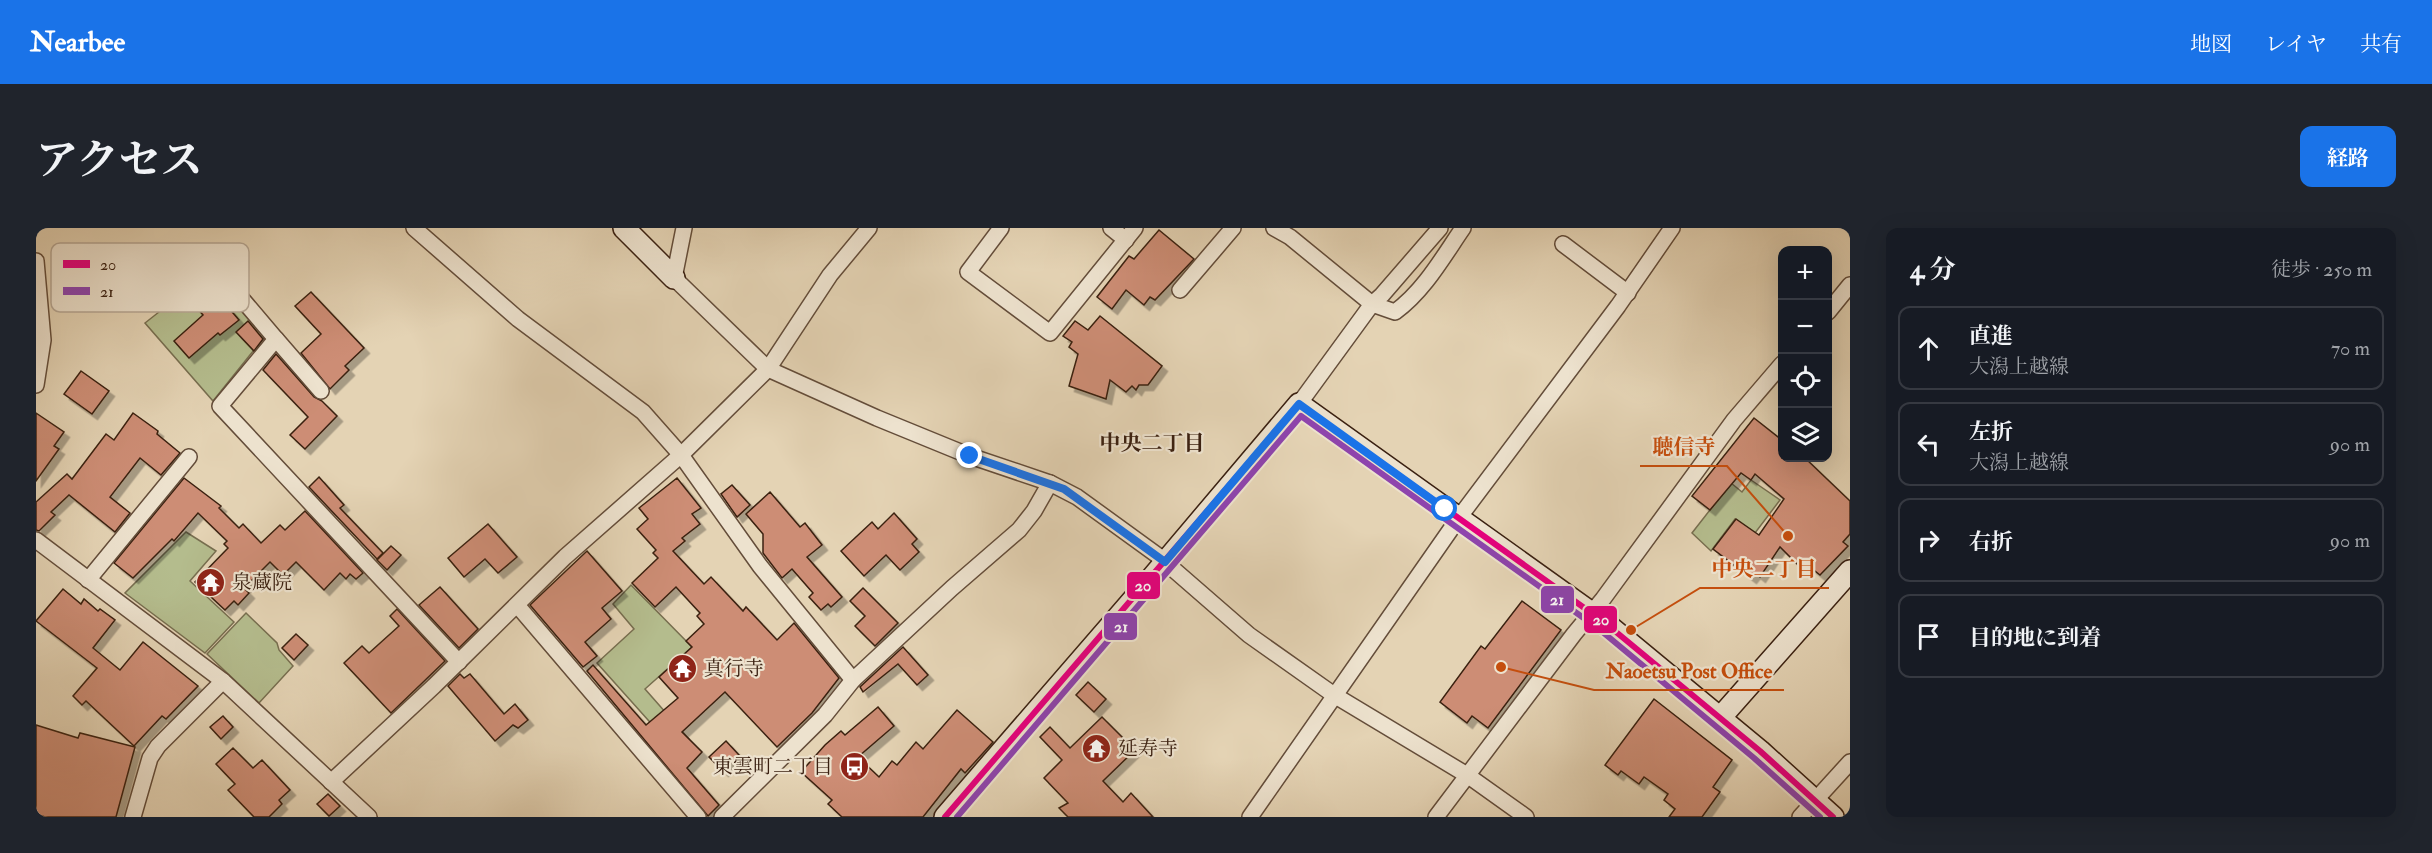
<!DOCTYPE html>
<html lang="ja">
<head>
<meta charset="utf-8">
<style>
  body { margin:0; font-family:"IM FELL Double Pica","Noto Serif JP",serif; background:#20242c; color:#f1f3f6 }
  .controls { position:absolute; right:18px; top:18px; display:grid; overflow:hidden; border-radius:12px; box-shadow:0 6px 24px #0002 }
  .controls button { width:54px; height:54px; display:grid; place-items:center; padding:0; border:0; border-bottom:2px solid #363941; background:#171b24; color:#f1f3f6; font:30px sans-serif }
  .stop { position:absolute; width:18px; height:18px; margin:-14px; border:4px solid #1a73e8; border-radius:50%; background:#fff }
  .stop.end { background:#1a73e8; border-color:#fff; box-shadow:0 2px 6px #0008 }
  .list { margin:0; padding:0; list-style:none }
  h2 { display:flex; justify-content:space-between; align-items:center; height:78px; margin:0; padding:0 24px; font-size:26px }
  h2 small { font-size:20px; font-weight:400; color:#9ea1a6 }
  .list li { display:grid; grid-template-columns:39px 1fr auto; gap:18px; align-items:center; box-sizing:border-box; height:84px; margin:0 12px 12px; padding:0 12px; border:2px solid #363941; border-radius:12px }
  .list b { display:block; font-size:22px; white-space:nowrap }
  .list p { margin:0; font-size:20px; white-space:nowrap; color:#9ea1a6 }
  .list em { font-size:20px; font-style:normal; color:#9ea1a6 }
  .icon { flex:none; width:33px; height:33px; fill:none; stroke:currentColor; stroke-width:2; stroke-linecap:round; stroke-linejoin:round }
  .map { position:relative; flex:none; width:1814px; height:589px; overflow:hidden; border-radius:12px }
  header { display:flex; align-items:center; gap:36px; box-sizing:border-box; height:84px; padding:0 30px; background:#1a73e8; color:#fff }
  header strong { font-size:28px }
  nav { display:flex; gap:33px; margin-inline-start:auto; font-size:21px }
  .intro { display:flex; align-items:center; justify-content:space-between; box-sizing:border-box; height:144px; padding:0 36px }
  h1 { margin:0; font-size:42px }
  .button { padding:15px 27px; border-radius:12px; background:#1a73e8; color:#fff; font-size:21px; font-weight:700 }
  main { display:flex; gap:36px; padding:0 36px }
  aside { flex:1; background:#171b24; border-radius:12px; box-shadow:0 6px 24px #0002 }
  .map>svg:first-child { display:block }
</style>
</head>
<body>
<header>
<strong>Nearbee</strong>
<nav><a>地図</a><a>レイヤ</a><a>共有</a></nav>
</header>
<div class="intro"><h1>アクセス</h1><a class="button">経路</a></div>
<main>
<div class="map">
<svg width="1814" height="589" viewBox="0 0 1814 589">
  <defs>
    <filter id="shadow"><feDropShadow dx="5.5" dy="5.5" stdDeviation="0" flood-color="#0004"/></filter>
  </defs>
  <rect width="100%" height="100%" fill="#e4d3b4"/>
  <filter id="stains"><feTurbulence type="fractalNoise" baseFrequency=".00333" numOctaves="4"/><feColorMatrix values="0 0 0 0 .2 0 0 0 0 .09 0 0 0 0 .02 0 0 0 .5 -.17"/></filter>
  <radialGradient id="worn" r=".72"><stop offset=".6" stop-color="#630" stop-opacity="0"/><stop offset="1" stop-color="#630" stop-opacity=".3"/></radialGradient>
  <g fill="#b4bc8d" stroke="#776e4f" stroke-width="1.5">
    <path d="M175 43 230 107 177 173 109 95Z"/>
    <path d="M1715 252 1744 272 1719 305 1699 291 1675 323 1656 305 1695 255 1706 264Z"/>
    <path d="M150 304 180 323 154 353 198 394 169 425 89 365Z"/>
    <path d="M595 357 656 419 609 461 653 511 638 521 561 435 598 401 577 376Z"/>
    <path d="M210 385 241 415 243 422 257 438 223 475 171 426Z"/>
  </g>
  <g fill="#cd8d75" stroke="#3a2011" stroke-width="1.5" filter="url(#shadow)">
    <path d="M1123 2 1158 31 1119 72 1114 69 1108 77 1090 62 1076 81 1061 69 1093 28 1098 31Z"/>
    <path d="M172 56 203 92 184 107 182 105 153 130 138 113 167 87 154 72Z"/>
    <path d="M275 64 328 120 309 138 313 142 294 161 265 125 285 106 259 78Z"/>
    <path d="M1064 88 1126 138 1112 157H1103L1100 162 1096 158 1090 164 1074 152 1070 171 1033 158 1042 126 1033 119 1036 114 1027 108 1039 93 1052 102Z"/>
    <path d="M212 93 227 111 218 123 200 104Z"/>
    <path d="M240 126 278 169 286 173 301 188 269 221 254 207 272 189 227 142Z"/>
    <path d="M45 143 73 163 56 186 28 166Z"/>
    <path d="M0 185 28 204 18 218 23 221 0 253Z"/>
    <path d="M97 185 122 203 121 206 144 225 125 247 104 230 74 269 94 285 79 304 33 267 15 284 19 287 3 303 0 302V274L31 246 36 251 70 206 78 212Z"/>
    <path d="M1718 190 1746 212V230H1769L1814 273V306L1807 314 1812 318 1784 347 1769 335 1765 340 1744 319 1724 349 1719 345 1715 350 1677 321 1700 291 1723 307 1748 271 1719 246 1715 252 1705 245 1674 282 1656 268Z"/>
    <path d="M283 249 308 277 304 280 347 325 341 331 273 259Z"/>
    <path d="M148 250 185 278 183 280 203 300 207 296 225 315 244 297 249 302 269 283 327 345 320 351 314 346 310 351 304 345 288 362 260 334 247 347 234 334 208 360 213 365 202 377 198 373 189 382 159 354 192 320 188 316 191 313 162 285 138 313 136 311 97 350 78 335Z"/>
    <path d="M641 250 665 280 656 286 664 296 646 310 649 313 637 323 668 356 675 349 707 383 710 379 741 412 758 395 803 450 776 485 741 519 689 464 646 504 666 524 651 540 683 577 672 588 551 443 557 437 610 497 642 470 623 449 656 419 650 413 668 396 661 388 664 385 640 359 619 379 596 355 622 330 617 325 620 322 601 301 612 291 603 280Z"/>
    <path d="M696 257 714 277 701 289 685 266Z"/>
    <path d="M734 264 764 299 769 295 786 317 771 329 806 369 795 379 792 376 785 382 773 369 777 365 756 341 746 350 727 325V306L710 286Z"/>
    <path d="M858 285 881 311 876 316 883 324 864 342 850 327 828 348 805 323 836 294 842 301Z"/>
    <path d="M452 296 481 329 462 345 449 331 428 349 412 330Z"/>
    <path d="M355 318 365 327 351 342 341 332Z"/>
    <path d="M551 323 586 363 566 380 575 391 549 414 561 428 547 439 494 377Z"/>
    <path d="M404 359 442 401 423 420 383 377Z"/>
    <path d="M827 360 862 395 839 418 819 398 829 388 814 373Z"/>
    <path d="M27 361 45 376 48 371 62 383 64 381 79 392 57 420 84 442 107 414 162 458 130 491 126 488 98 518 50 473 46 477 37 468 61 440 0 393Z"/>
    <path d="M1486 373 1525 402 1452 500 1436 488 1431 495 1404 474 1445 418 1449 421Z"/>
    <path d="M361 381 409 433 355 485 308 435 326 418 333 425 363 398 354 388Z"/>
    <path d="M260 406 272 417 258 432 246 420Z"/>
    <path d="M867 419 892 447 881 457 862 436 827 464 824 459Z"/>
    <path d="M424 446 428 450 434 446 468 486 479 476 492 492 482 500 477 497 459 513 412 458Z"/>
    <path d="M1052 454 1070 471 1058 484 1040 467Z"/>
    <path d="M1618 471 1696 532 1677 559 1684 564 1666 589H1633L1639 581 1628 572 1632 566 1608 549 1603 556 1585 543 1582 547 1569 537Z"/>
    <path d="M842 479 858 498 822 529 843 549 856 533 861 537 880 514 887 521 921 482 957 514 929 545 925 541 887 589H806L792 576 796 572 765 544 789 517 805 503 809 507Z"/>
    <path d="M187 488 197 499 185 511 174 499Z"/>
    <path d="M1066 489 1099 522 1067 553 1087 574 1095 565 1117 589H1032L1023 580 1032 575 1008 550 1026 532 1004 509 1014 499 1034 520Z"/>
    <path d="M0 497 42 510 44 505 99 519 80 589H9L0 586Z"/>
    <path d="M690 513 703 527 687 543 673 529Z"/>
    <path d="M197 520 217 540 226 532 254 562 243 572 246 576 233 589H218L192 562 199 556 180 536Z"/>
    <path d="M292 566 304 578 293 588 281 576Z"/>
  </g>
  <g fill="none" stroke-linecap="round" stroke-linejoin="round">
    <defs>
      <g id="street">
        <path d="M378 0 482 91 607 184 645 227 724 338 817 452"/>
        <path d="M648 0 638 50 732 141 841 190 934 228 1014 255 1041 269 1121 327 1213 407 1298 467 1431 547 1490 589"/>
        <path d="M965 0 932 44 1014 105 1099 0"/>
        <path d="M1075 0 1090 12"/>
        <path d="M1238 0 1254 9 1336 76 1359 84C1388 63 1407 29 1427 0"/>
        <path d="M1527 16 1592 65"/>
        <path d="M0 33 7 112 0 157"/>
        <path d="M177 37 240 111"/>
        <path d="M1144 62 1197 0"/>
        <path d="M1792 84 1814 57"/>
        <path d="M285 163 240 111 184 178 423 434"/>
        <path d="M1263 176 1336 76 1346 67 1404 0"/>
        <path d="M0 312 187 453 333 589"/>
        <path d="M52 352 153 229"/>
        <path d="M481 377 662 589"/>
        <path d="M295 554 398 458 529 329 645 227 732 141 794 47 833 0"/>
        <path d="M97 589 114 530 122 518 187 453"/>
        <path d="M686 589 789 487 817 452 916 360 983 302 998 283 1014 255"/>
        <path d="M1214 589 1422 291 1582 78 1636 0"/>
        <path d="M1400 589 1538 406 1567 371 1698 192 1746 136"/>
        <path d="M1764 589 1814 534"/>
      </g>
      <g id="secondary">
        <path d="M588 0 638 50"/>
        <path d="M1684 490 1814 343"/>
        <path d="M909 589 1109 358 1263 176 1568 394 1724 523 1797 589"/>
      </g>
    </defs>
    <use href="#street" stroke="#644d3a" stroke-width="18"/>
    <use href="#secondary" stroke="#3a2011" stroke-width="24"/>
    <use href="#street" stroke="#ede2ce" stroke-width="15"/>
    <use href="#secondary" stroke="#ede2ce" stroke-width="21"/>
    <defs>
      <path id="bus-1" d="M909 589 1263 176 1568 394 1724 523 1797 589"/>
      <path id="bus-2" d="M921 589 1265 188 1563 401 1718 530 1784 589"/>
    </defs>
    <use href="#bus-1" stroke="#ede2ce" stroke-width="10"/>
    <use href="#bus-2" stroke="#ede2ce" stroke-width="10"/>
    <use href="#bus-1" stroke="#e5007d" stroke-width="6"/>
    <use href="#bus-2" stroke="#8e44ad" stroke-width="6"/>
  </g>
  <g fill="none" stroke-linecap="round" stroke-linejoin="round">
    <path stroke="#1a73e8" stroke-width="8" d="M934 228 1028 261 1129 334 1263 176 1409 281"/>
  </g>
  <defs>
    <symbol id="temple-disc" viewBox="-11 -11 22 22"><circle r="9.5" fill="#8f2418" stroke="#ede2ce"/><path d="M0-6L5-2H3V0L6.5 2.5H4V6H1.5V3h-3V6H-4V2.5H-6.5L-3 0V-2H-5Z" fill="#fff"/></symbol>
    <symbol id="bus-disc" viewBox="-11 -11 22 22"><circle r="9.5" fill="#8f2418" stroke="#ede2ce"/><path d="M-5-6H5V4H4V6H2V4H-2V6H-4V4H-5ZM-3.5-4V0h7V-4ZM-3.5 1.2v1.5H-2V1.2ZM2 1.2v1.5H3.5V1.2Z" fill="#fff"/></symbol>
  </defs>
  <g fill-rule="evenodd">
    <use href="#temple-disc" x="158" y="338" width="33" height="33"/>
    <use href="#temple-disc" x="630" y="424" width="33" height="33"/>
    <use href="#temple-disc" x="1044" y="504" width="33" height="33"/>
    <use href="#bus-disc" x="802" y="522" width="33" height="33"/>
  </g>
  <g text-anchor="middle" stroke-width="4.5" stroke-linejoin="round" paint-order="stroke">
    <g font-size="20" fill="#3a2011" stroke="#ede2ce" text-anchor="start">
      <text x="196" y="361">泉蔵院</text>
      <text x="668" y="447">真行寺</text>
      <text x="1082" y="527">延寿寺</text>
      <text x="797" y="545" text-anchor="end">東雲町二丁目</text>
    </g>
    <g font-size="21" font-weight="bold" fill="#3a2011" stroke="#ede2ce">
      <text x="1116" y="222">中央二丁目</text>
    </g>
  </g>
  <rect x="15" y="15" width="198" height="69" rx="9" fill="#ede2ce" stroke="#b7a895" stroke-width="1.5"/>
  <rect x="27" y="32" width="27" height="8" fill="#e5007d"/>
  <rect x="27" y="59" width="27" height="8" fill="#8e44ad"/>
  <g font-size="16" fill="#3a2011">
    <text x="64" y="42">20</text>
    <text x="64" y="69">21</text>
  </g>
  <path fill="none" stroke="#c54e0d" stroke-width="2" d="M1752 308L1691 238H1604M1595 402L1664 360H1793M1465 439L1558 462H1748"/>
  <g fill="#c54e0d" stroke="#ede2ce" stroke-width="2">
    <circle cx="1752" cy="308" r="6"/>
    <circle cx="1595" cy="402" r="6"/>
    <circle cx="1465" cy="439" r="6"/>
  </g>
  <g font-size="21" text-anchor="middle" font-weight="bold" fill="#c54e0d" stroke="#ede2ce" stroke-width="4.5" stroke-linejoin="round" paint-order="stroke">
    <text x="1648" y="226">聴信寺</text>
    <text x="1728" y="348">中央二丁目</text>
    <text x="1653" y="450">Naoetsu Post Office</text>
  </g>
  <g stroke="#ede2ce" stroke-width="2">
    <rect x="1090" y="343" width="35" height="29" rx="6" fill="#e5007d"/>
    <rect x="1504" y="357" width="35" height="29" rx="6" fill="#8e44ad"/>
    <rect x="1547" y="377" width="35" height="29" rx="6" fill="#e5007d"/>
    <rect x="1067" y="384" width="35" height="29" rx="6" fill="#8e44ad"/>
  </g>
  <g font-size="16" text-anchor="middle" font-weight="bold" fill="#fff">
    <text x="1107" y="363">20</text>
    <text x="1521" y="377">21</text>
    <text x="1565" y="397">20</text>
    <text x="1085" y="404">21</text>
  </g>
  <rect width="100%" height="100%" filter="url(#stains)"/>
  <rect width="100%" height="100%" fill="url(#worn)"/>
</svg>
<div class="controls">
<button>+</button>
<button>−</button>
<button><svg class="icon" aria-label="locate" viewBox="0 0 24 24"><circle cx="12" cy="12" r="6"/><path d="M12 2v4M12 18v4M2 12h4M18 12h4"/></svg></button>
<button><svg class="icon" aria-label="layers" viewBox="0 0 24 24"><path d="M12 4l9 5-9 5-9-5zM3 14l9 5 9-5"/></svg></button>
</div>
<div class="stop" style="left:1409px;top:281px"></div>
<div class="stop end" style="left:934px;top:228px"></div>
</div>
<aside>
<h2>4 分<small>徒歩 · 250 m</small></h2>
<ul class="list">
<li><svg class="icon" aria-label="ahead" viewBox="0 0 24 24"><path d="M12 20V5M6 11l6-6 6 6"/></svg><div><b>直進</b><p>大潟上越線</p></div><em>70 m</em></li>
<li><svg class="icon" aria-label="left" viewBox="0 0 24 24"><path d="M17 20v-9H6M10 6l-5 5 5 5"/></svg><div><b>左折</b><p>大潟上越線</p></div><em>90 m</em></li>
<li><svg class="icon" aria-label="right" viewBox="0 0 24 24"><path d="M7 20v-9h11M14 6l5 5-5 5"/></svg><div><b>右折</b></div><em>90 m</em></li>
<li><svg class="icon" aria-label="arrive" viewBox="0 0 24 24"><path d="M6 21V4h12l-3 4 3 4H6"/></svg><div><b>目的地に到着</b></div></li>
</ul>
</aside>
</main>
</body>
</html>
